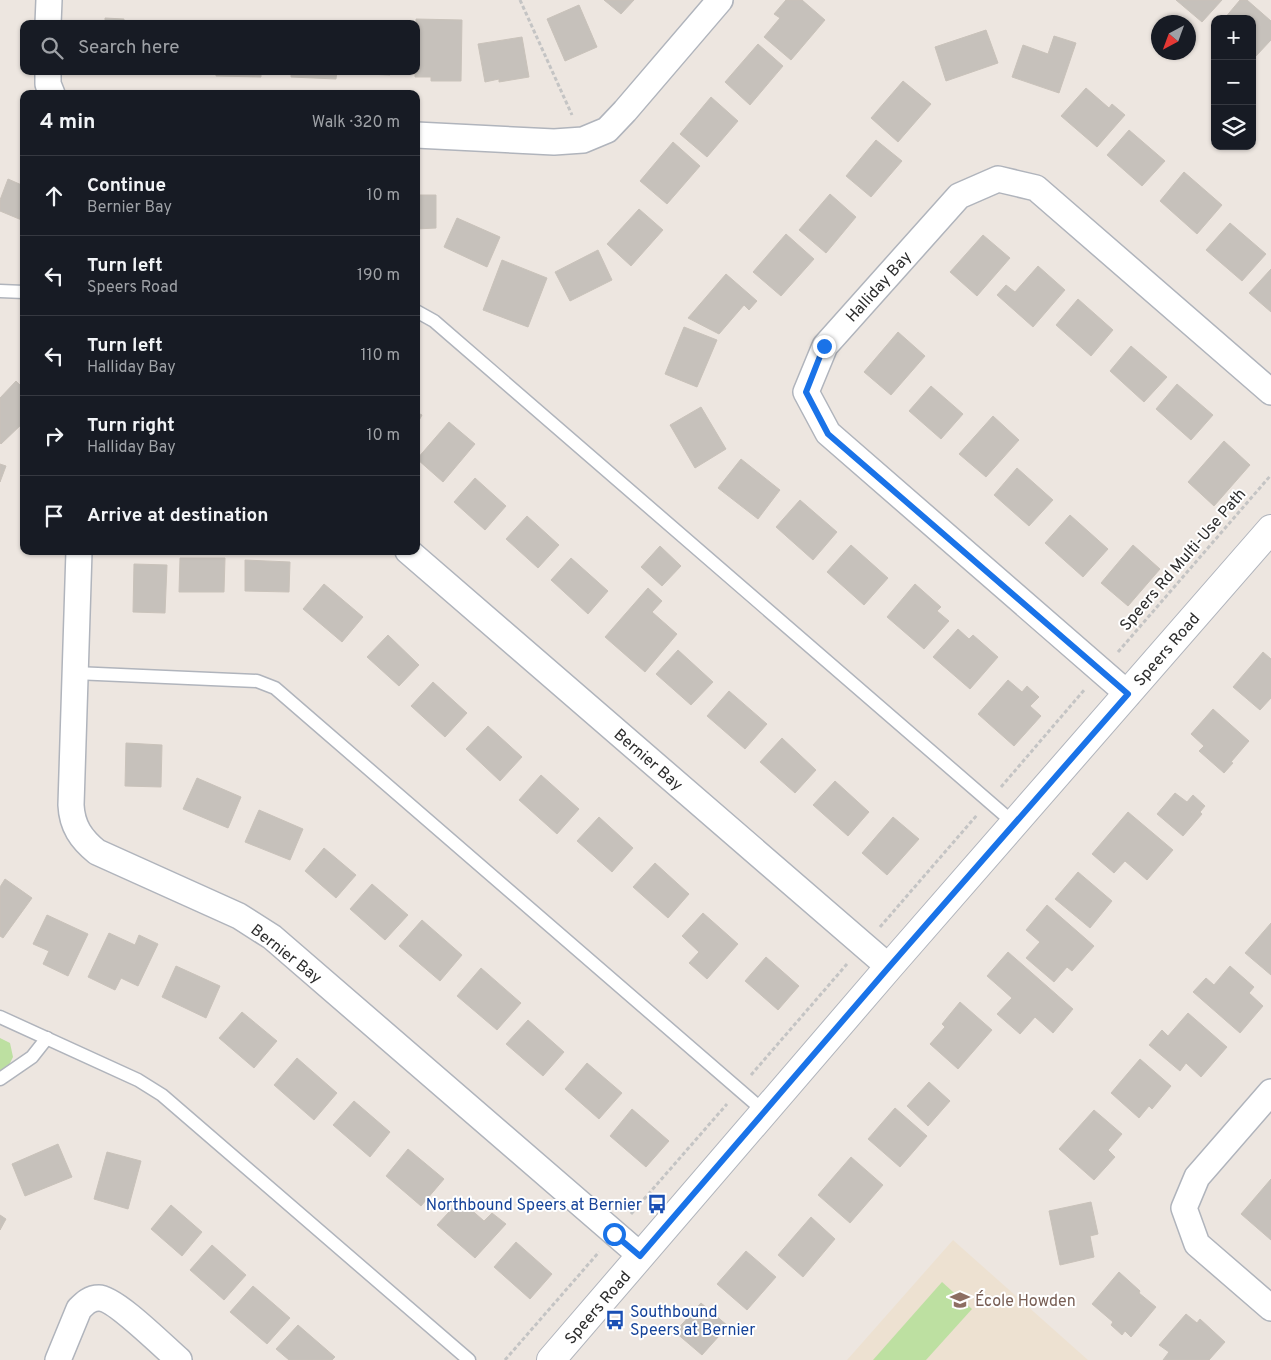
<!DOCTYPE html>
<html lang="en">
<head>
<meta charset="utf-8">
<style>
  body { margin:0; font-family:Overpass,sans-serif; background:#20242c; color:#f1f3f6 }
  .controls { position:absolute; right:15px; top:15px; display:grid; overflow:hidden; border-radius:10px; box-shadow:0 1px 4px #0004 }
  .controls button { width:45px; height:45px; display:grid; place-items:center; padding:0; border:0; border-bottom:1px solid #363941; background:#171b24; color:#f1f3f6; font:25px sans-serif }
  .compass { position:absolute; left:1151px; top:15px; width:45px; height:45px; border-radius:50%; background:#171b24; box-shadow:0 1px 4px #0004; rotate:221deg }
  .stop { position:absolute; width:15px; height:15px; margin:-11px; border:4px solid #1a73e8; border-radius:50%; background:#fff }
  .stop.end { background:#1a73e8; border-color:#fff; box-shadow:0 1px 5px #0008 }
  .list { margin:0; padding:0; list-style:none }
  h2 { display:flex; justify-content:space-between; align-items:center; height:65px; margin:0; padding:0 20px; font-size:21px }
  h2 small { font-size:16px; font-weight:400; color:#9ea1a6 }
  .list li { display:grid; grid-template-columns:32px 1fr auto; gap:15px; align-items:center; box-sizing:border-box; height:80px; padding:0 20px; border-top:1px solid #363941 }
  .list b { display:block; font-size:19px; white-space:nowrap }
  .list p { margin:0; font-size:16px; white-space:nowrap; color:#9ea1a6 }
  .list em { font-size:16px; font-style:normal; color:#9ea1a6 }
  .icon { flex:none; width:28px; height:28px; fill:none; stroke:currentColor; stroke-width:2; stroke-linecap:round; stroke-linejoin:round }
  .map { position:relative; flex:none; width:1271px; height:1360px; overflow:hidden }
  .search { position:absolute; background:#171b24; box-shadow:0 1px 4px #0004; left:20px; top:20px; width:400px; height:55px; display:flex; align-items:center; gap:12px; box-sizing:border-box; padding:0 18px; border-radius:10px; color:#9ea1a6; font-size:19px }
  .panel { position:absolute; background:#171b24; box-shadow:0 1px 4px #0004; left:20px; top:90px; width:400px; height:465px; border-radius:10px }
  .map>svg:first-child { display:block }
</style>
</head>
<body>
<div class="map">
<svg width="1271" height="1360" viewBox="0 0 1271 1360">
  <rect width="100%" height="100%" fill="#ede6e0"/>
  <path fill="#ede1d1" d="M953 1240 1088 1360H847Z"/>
  <g fill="#bde0a1">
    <path d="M0 1038 10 1043 13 1057 9 1065 0 1071Z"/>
    <path d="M942 1282 972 1309 926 1360H873Z"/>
  </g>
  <g fill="#c6c1bb" stroke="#c9c2ba">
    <path d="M604 0H634L621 14Z"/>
    <path d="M786 0H802L825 20 791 60 764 37 780 18 774 14Z"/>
    <path d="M1176 0H1222L1202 22Z"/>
    <path d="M1240 0H1247L1271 21V40L1256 56 1252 53V19H1224Z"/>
    <path d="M579 5 597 47 565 61 547 19Z"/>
    <path d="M105 18 124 19V24H105Z"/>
    <path d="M416 19 462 20 461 81H431V77H415Z"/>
    <path d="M986 30 998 63 946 81 935 47Z"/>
    <path d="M1054 36 1076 43 1059 93 1012 77 1023 45 1048 54Z"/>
    <path d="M522 37 529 77 499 82V79L485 82 478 44Z"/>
    <path d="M758 44 783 66 750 105 725 82Z"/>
    <path d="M216 71H261V77L216 76Z"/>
    <path d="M291 71H337L336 79 291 77Z"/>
    <path d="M345 71H390V75L345 73Z"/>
    <path d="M903 81 931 104 898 142 871 118Z"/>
    <path d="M1086 88 1109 108 1112 104 1125 115 1097 147 1061 116Z"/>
    <path d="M711 97 738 121 707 157 680 134Z"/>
    <path d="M1129 130 1165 161 1142 186 1107 155Z"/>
    <path d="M876 140 902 161 871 197 846 176Z"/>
    <path d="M673 142 700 166 667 204 640 181Z"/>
    <path d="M1184 172 1222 205 1197 234 1160 201Z"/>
    <path d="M8 179 24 186V221L0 211V200Z"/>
    <path d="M830 194 856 217 826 253 799 230Z"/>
    <path d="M416 195H436V228L416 229Z"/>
    <path d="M639 209 663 230 631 266 607 244Z"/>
    <path d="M457 218 500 237 487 267 444 247Z"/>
    <path d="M1230 223 1266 254 1242 281 1206 250Z"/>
    <path d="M786 234 814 259 781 296 753 272Z"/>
    <path d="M983 235 1010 258 977 296 950 272Z"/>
    <path d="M598 250 612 280 570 301 555 272Z"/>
    <path d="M502 260 547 278 528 327 483 310Z"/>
    <path d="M1038 266 1065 290 1033 327 997 295 1006 285 1015 292Z"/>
    <path d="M1271 269V312L1249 293Z"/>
    <path d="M726 274 757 301 749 310 744 305 719 334 688 318Z"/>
    <path d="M1078 299 1113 330 1091 356 1056 325Z"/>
    <path d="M684 327 717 340 697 387 665 374Z"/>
    <path d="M898 332 925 356 891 395 864 372Z"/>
    <path d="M1131 346 1167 377 1144 402 1110 371Z"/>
    <path d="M16 381 24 389V422L1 444 0 443V398Z"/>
    <path d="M1177 384 1213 415 1191 440 1156 409Z"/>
    <path d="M931 386 963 414 941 439 909 411Z"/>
    <path d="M701 407 726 449 695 468 670 425Z"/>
    <path d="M416 412 422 415 416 426Z"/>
    <path d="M993 416 1019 440 986 477 959 454Z"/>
    <path d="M449 422 475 444 443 482 417 459Z"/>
    <path d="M1224 441 1250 465 1214 506 1188 482Z"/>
    <path d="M741 459 780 490 758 519 718 488Z"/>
    <path d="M0 464 6 466 0 482Z"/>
    <path d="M1017 468 1053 500 1029 526 994 495Z"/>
    <path d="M475 478 506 506 485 530 454 502Z"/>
    <path d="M800 500 837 532 813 560 776 527Z"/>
    <path d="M1070 515 1108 549 1083 577 1045 543Z"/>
    <path d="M527 516 559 545 538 568 506 539Z"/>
    <path d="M851 545 888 578 864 605 827 572Z"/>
    <path d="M1133 545 1160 569 1128 606 1101 583Z"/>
    <path d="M660 546 681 566 662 586 641 567Z"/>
    <path d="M180 558H225L224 592H179Z"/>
    <path d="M571 558 608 591 588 614 551 580Z"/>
    <path d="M245 560 290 562 289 592 245 591Z"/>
    <path d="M134 564 167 565 165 613 133 612Z"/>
    <path d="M324 584 363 617 342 642 303 609Z"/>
    <path d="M915 584 941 607 937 611 949 621 924 649 887 617Z"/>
    <path d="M648 588 662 601 652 612 677 634 645 672 605 637Z"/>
    <path d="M958 629 969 639 973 635 998 657 970 689 933 657Z"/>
    <path d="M388 635 419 665 399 686 367 657Z"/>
    <path d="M678 650 713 682 691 705 656 674Z"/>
    <path d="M1263 652 1271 659V698L1260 710 1233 687Z"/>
    <path d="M1008 680 1022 692 1027 686 1039 697 1030 706 1041 716 1014 746 978 714Z"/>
    <path d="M433 682 467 713 445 737 411 706Z"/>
    <path d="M729 691 767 724 745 749 707 716Z"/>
    <path d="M1213 709 1249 741 1231 762 1233 763 1224 773 1199 751 1204 746 1191 734Z"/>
    <path d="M488 726 522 757 500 781 466 749Z"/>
    <path d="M782 738 816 770 795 793 760 762Z"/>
    <path d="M126 743 162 745 161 787 125 786Z"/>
    <path d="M541 775 579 809 557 834 519 800Z"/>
    <path d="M197 778 241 797 228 828 183 809Z"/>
    <path d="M835 781 869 812 848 836 813 805Z"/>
    <path d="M1175 793 1187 802 1193 795 1205 806 1200 812 1202 814 1183 836 1157 814Z"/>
    <path d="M259 810 303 829 290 860 245 842Z"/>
    <path d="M1128 812 1173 850 1147 880 1125 861 1114 873 1092 854Z"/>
    <path d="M599 817 633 848 612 872 577 841Z"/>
    <path d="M893 817 919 839 887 875 862 853Z"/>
    <path d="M324 848 356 875 336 898 305 871Z"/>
    <path d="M655 863 689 894 668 918 633 887Z"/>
    <path d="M1078 872 1112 901 1090 928 1055 899Z"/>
    <path d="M5 879 32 898 3 938 0 936V887Z"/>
    <path d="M372 884 408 915 385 940 350 909Z"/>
    <path d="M1047 905 1094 946 1072 971 1067 967 1054 982 1026 958 1040 942 1026 930Z"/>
    <path d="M703 913 738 944 707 979 689 963 699 952 682 936Z"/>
    <path d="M47 915 88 934 68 976 43 964 49 951 33 944Z"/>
    <path d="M422 920 462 955 440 981 399 946Z"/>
    <path d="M1271 923V975L1245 953Z"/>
    <path d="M109 933 135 945 139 935 158 944 138 986 121 978 115 990 88 977Z"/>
    <path d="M1008 952 1073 1009 1053 1033 1035 1017 1020 1034 997 1014 1012 998 987 976Z"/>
    <path d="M766 957 799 986 778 1010 745 981Z"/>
    <path d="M176 966 220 986 206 1018 162 997Z"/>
    <path d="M1230 966 1254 987 1249 993 1263 1006 1240 1033 1193 992 1206 978 1214 985Z"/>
    <path d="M481 968 521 1003 497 1030 457 996Z"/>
    <path d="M960 1002 992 1030 958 1069 930 1044 945 1027 942 1024Z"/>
    <path d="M242 1012 277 1041 254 1068 219 1038Z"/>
    <path d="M1188 1013 1227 1047 1201 1077 1186 1063 1180 1071 1149 1045 1162 1030 1168 1036Z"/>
    <path d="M528 1020 564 1052 543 1076 506 1044Z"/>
    <path d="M297 1058 337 1093 314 1120 274 1085Z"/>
    <path d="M1140 1059 1171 1086 1152 1109 1149 1106 1139 1118 1111 1093Z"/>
    <path d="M587 1063 622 1093 599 1119 565 1089Z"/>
    <path d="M929 1082 950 1101 928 1126 907 1106Z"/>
    <path d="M354 1101 390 1132 370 1157 333 1125Z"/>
    <path d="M895 1108 927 1136 900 1167 868 1139Z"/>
    <path d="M632 1109 669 1141 646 1167 610 1136Z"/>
    <path d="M1094 1110 1122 1134 1108 1150 1115 1157 1094 1180 1059 1149Z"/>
    <path d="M58 1144 72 1177 25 1196 12 1164Z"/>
    <path d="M408 1149 444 1179 421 1206 386 1176Z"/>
    <path d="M107 1152 141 1161 128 1209 94 1199Z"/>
    <path d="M851 1157 883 1185 850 1223 818 1195Z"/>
    <path d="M1271 1179V1240L1241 1214Z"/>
    <path d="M460 1200 484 1221 492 1213 506 1224 475 1258 437 1225Z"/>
    <path d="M1091 1202 1098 1234 1090 1236 1094 1257 1060 1265 1049 1211Z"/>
    <path d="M171 1205 202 1232 182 1256 151 1229Z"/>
    <path d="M0 1215 6 1219 0 1230Z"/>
    <path d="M811 1217 835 1239 803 1277 778 1255Z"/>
    <path d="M516 1242 552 1274 530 1299 494 1267Z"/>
    <path d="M212 1245 246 1275 224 1300 190 1270Z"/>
    <path d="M746 1251 776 1277 747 1310 717 1284Z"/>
    <path d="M1119 1272 1140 1291 1139 1293 1156 1307 1131 1337 1125 1331 1122 1335 1111 1325 1113 1322 1092 1304Z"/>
    <path d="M253 1286 290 1318 267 1344 230 1312Z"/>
    <path d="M701 1303 728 1326 702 1355 675 1332Z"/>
    <path d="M1186 1314 1197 1323 1200 1319 1225 1342 1209 1360H1163L1169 1352 1159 1345Z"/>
    <path d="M298 1325 335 1357 332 1360H289L276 1349Z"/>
  </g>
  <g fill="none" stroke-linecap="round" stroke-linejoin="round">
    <defs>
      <g id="lane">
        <path d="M0 291 24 292"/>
        <path d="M416 311 434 321 1015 824"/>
        <path d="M75 673 257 681 275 688 765 1112"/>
        <path d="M0 1017 138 1080 162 1095 469 1360"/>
        <path d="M0 1079 32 1057 47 1038"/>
      </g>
      <g id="street">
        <path d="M48 24 49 0"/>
        <path d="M48 71V84L52 94"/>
        <path d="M416 135 554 142 583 140 607 130 625 111 720 0"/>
        <path d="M79 551 71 805C72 826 81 839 97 852L239 916 272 937 641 1256"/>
        <path d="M408 551 889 967"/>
        <path d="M1128 694 828 433 806 392 825 346 959 196 998 179 1036 188 1271 392"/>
        <path d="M1271 1092 1197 1177 1184 1208 1197 1244 1271 1308"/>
        <path d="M58 1360 79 1309C85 1303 90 1298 99 1298 115 1298 165 1348 179 1360"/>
      </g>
      <path id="secondary" d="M551 1360 889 967 1271 529"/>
    </defs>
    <use href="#lane" stroke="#b0b4bc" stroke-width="15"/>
    <use href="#street" stroke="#b0b4bc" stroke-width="28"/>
    <use href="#secondary" stroke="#b0b4bc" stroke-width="30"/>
    <g stroke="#c4c4c4" stroke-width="3" stroke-dasharray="4 2.5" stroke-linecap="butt">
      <path d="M520 0 572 115"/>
      <path d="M1118 652 1271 475"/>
      <path d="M1001 787 1085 689"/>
      <path d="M880 927 977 815"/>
      <path d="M751 1075 847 964"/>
      <path d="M631 1214 727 1104"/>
      <path d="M505 1360 599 1252"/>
    </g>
    <use href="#lane" stroke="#fff" stroke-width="12"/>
    <use href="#street" stroke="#fff" stroke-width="25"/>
    <use href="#secondary" stroke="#fff" stroke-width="28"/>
  </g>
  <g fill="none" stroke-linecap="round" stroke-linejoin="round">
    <path stroke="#1a73e8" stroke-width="6" d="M614 1234 640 1256 889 967 1128 694 828 434 806 392 824 346"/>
  </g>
  <defs>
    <symbol id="bus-bare" viewBox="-9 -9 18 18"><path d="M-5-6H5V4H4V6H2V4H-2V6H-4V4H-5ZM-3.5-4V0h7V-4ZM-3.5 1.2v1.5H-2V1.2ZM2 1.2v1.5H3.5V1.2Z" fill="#1a4fb4" stroke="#fff" stroke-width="2.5" paint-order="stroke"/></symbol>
    <symbol id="school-bare" viewBox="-9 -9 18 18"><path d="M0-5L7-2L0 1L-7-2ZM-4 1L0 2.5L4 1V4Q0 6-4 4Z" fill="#8d6e63" stroke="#fff" stroke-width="2.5" paint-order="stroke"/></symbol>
  </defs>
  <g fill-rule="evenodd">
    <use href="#bus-bare" x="643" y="1190" width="28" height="28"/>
    <use href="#school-bare" x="946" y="1286" width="28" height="28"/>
    <use href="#bus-bare" x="601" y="1306" width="28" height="28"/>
  </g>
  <g text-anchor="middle" stroke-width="4" stroke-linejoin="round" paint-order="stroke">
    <g font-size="16" fill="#2d2d2d" stroke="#fff">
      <text transform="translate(878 286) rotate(-48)" y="6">Halliday Bay</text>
      <text transform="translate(1182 559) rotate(-49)" y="6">Speers Rd Multi-Use Path</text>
      <text transform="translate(1166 649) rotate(-49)" y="6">Speers Road</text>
      <text transform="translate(649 759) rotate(41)" y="6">Bernier Bay</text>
      <text transform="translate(287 953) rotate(38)" y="6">Bernier Bay</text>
      <text transform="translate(597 1307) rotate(-49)" y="6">Speers Road</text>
    </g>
    <g font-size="16" fill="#164399" stroke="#fff" text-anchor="end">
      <text x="642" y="1210">Northbound Speers at Bernier</text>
      <text x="630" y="1317" text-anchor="start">Southbound<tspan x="630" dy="18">Speers at Bernier</tspan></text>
    </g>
    <g font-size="16" fill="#785e54" stroke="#fff" text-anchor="start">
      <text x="975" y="1306">École Howden</text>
    </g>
  </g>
</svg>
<div class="controls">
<button>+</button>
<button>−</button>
<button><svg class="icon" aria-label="layers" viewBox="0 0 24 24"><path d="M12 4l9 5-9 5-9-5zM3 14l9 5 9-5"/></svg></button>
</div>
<svg class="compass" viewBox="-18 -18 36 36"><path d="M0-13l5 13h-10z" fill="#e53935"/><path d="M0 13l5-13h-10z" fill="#9ea1a6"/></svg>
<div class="stop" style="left:614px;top:1234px"></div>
<div class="stop end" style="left:824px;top:346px"></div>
<div class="search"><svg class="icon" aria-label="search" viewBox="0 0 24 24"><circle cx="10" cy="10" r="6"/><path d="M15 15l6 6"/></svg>Search here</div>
<section class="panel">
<h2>4 min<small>Walk · 320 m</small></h2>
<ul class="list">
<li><svg class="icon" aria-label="ahead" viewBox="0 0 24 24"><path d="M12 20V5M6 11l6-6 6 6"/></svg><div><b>Continue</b><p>Bernier Bay</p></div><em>10 m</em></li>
<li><svg class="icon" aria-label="left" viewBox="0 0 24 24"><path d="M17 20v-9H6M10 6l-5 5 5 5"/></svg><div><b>Turn left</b><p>Speers Road</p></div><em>190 m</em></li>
<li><svg class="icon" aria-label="left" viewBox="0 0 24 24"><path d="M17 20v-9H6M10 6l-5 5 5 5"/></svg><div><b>Turn left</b><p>Halliday Bay</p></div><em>110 m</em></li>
<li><svg class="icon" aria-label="right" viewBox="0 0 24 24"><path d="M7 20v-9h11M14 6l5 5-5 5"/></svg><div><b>Turn right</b><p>Halliday Bay</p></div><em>10 m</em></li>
<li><svg class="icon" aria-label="arrive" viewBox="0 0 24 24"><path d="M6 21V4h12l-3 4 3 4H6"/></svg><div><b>Arrive at destination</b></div></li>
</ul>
</section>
</div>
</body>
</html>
